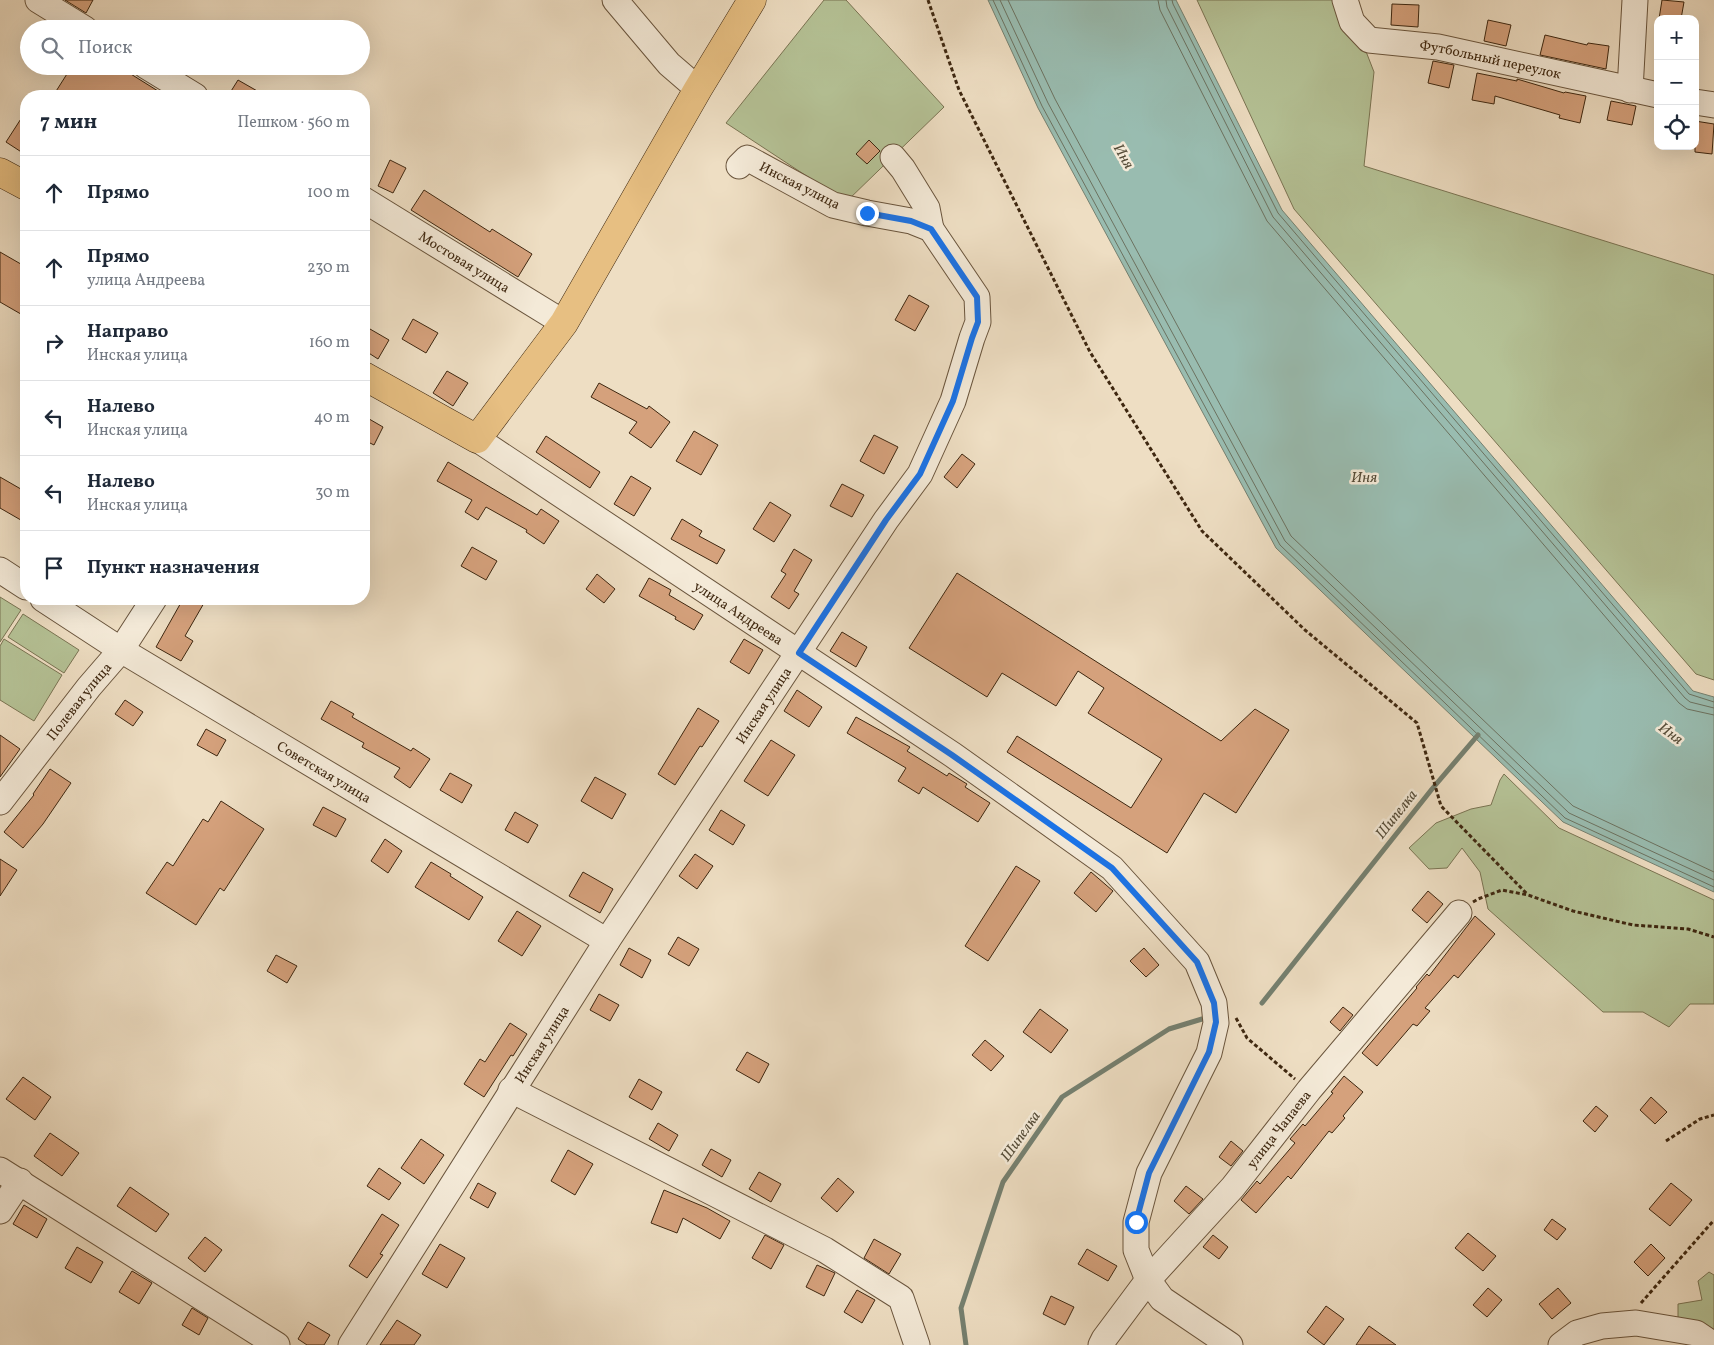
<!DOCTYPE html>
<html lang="ru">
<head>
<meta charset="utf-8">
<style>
  body { margin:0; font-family:Vollkorn,serif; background:#f2f2f3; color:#1f2937 }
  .controls { position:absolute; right:15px; top:15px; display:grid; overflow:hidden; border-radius:10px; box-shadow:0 5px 20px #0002 }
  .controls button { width:45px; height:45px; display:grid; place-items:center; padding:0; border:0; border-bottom:1px solid #e0e1e3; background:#fff; color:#1f2937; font:25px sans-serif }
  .stop { position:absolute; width:15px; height:15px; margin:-11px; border:4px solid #1a73e8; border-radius:50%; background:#fff }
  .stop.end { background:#1a73e8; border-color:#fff; box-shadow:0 1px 5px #0008 }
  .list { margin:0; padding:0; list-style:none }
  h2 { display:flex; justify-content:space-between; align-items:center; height:65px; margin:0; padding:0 20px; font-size:21px }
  h2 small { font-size:16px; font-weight:400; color:#747a83 }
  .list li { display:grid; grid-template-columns:32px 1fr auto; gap:15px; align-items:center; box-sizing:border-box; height:75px; padding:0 20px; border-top:1px solid #e0e1e3 }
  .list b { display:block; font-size:19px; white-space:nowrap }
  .list p { margin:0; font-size:16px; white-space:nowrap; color:#747a83 }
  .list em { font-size:16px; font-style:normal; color:#747a83 }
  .icon { flex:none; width:28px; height:28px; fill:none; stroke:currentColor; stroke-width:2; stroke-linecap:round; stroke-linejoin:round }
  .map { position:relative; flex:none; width:1714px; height:1345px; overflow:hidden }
  .search { position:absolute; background:#fff; box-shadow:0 5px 20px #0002; left:20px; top:20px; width:350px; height:55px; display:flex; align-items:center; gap:12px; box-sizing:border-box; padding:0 18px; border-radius:28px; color:#747a83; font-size:19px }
  .panel { position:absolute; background:#fff; box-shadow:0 5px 20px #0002; left:20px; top:90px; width:350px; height:515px; border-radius:20px }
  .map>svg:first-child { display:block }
</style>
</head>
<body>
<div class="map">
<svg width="1714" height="1345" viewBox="0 0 1714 1345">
  <rect width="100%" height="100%" fill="#eedec3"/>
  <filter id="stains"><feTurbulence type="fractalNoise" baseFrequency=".004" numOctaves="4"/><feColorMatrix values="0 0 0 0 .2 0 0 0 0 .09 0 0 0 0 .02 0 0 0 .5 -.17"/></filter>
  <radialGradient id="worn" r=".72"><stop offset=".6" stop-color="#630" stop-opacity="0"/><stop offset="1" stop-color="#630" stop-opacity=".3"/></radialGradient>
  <g fill="#b5c296" stroke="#7a7453">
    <path d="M824 0H846L944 107 846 202 726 123Z"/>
    <path d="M1197 0H1346L1374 72 1364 166 1714 275V680L1696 674 1294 209Z"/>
    <path d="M0 597 21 610 0 642Z"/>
    <path d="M23 614 79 650 64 673 8 637Z"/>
    <path d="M4 639 62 675 34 721 0 700V646Z"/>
    <path d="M1504 774 1559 828 1714 900V1004H1690L1669 1027 1643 1012H1603L1488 909 1480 872 1462 848 1447 868 1429 869 1409 848 1436 823 1471 809 1491 805 1500 780Z"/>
    <path d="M1709 1272 1714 1275V1331L1678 1323V1304L1702 1300 1698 1281Z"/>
  </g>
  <path fill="#99bcb0" stroke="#758070" d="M988 0H1176L1282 210 1693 691 1714 697V892L1563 822 1276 548 1038 108Z"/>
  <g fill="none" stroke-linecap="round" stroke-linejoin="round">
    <g stroke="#6c7260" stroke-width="1">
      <path d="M993 0 1042 106 1280 545 1565 818 1714 887"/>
      <path d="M1000 0 1048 103 1285 541 1569 813 1714 880"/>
      <path d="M1008 0 1055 99 1291 536 1573 806 1714 872"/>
      <path d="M1158 0 1160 10 1267 221 1679 703 1687 709 1714 715"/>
      <path d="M1166 0 1167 7 1273 217 1685 698 1690 702 1714 708"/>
      <path d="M1172 0 1173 4 1278 213 1689 694 1714 702"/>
    </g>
    <g stroke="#758070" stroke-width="5">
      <path d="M1262 1003 1432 789 1478 735"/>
      <path d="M966 1345 961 1308 1003 1182 1062 1097 1169 1029 1202 1019"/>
    </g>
  </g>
  <g fill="#d5a17c" stroke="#3e2710">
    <path d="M65 0H93L86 13Z"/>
    <path d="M1662 0 1684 2 1681 19H1659Z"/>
    <path d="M1392 4 1419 5 1418 27 1391 25Z"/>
    <path d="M1488 20 1511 25 1506 46 1484 41Z"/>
    <path d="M1545 35 1587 45 1588 43 1609 46 1606 69 1540 55Z"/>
    <path d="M1433 61 1454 65 1449 88 1428 83Z"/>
    <path d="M72 66H118L166 96H53Z"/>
    <path d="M1477 73 1517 81V79L1564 93 1565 92 1586 96 1580 123 1559 118 1560 115 1495 96 1494 104 1472 100Z"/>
    <path d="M238 80 266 96H228Z"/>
    <path d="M1611 101 1636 106 1632 125 1607 120Z"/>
    <path d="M26 111V155L6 142Z"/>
    <path d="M1695 121 1714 124 1712 154 1695 152Z"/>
    <path d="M869 140 880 151 867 164 856 154Z"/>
    <path d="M390 160 406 168 393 193 378 186Z"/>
    <path d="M424 190 490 232 492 229 532 254 518 277 411 210Z"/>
    <path d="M0 252 26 267V317L0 302Z"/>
    <path d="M909 295 929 306 915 331 895 320Z"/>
    <path d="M413 319 438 333 426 353 402 339Z"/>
    <path d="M370 329 389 340 378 359 364 350V339Z"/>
    <path d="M447 371 468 383 453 406 433 393Z"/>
    <path d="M599 383 647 409 649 406 670 422 651 448 629 433 637 422 591 397Z"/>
    <path d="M364 416 383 427 374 445 364 440Z"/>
    <path d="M694 431 718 445 701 475 676 461Z"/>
    <path d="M874 435 898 447 884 474 860 461Z"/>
    <path d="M546 436 600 472 590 488 536 452Z"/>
    <path d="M962 454 975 464 957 488 944 477Z"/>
    <path d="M448 462 537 515 541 509 559 521 544 544 526 532 527 530 486 507 478 520 465 512 472 500 437 481Z"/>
    <path d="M631 476 651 488 634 516 614 504Z"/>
    <path d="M0 477 26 492V523L0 508Z"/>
    <path d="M842 484 864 495 852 517 830 506Z"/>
    <path d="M770 502 791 515 774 542 753 529Z"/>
    <path d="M682 519 702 531 699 536 725 550 717 564 671 539Z"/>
    <path d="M472 547 497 561 486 580 461 566Z"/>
    <path d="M794 549 812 560 794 591 799 594 789 609 771 597 786 574 781 571Z"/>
    <path d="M957 573 1221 741 1255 709 1289 730 1236 813 1204 793 1167 853 1007 752 1017 736 1131 808 1162 759 1088 713 1104 688 1078 671 1056 706 1002 673 987 697 909 648Z"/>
    <path d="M597 574 615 589 604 603 586 589Z"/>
    <path d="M649 578 671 590 669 595 703 615 694 630 675 619 676 617 639 596Z"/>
    <path d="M183 599H197L204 603 185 636 193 641 181 661 156 647Z"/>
    <path d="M842 632 867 647 856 667 830 651Z"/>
    <path d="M744 639 763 650 749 674 730 662Z"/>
    <path d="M797 690 822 707 809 727 784 711Z"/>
    <path d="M125 700 143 712 133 726 115 714Z"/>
    <path d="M331 701 354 714 352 717 411 751 413 748 430 759 410 788 394 777 400 768 362 747 364 743 321 719Z"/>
    <path d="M698 708 719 721 702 747 700 746 675 785 658 774Z"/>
    <path d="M856 717 910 747 907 751 947 776 949 773 967 784 965 787 990 803 978 822 923 787 919 794 898 781 906 768 847 733Z"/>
    <path d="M206 729 226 740 217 756 197 745Z"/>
    <path d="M0 735 20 749 0 777Z"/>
    <path d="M771 740 795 755 768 796 744 781Z"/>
    <path d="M50 769 71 783 43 824 23 848 4 832 34 795 33 794Z"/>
    <path d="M450 773 472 785 462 803 440 790Z"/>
    <path d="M595 777 626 794 612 819 581 801Z"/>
    <path d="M221 801 264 829 224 891 220 888 196 925 146 893 167 862 173 866 203 819 208 822Z"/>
    <path d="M323 807 346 819 336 837 313 825Z"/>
    <path d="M721 810 745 825 733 845 709 830Z"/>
    <path d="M515 812 538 825 528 843 505 830Z"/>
    <path d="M385 839 402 851 388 873 371 861Z"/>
    <path d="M695 854 713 866 697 889 679 876Z"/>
    <path d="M0 859 17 870 0 896Z"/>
    <path d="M431 862 451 874 450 876 483 897 469 920 415 887Z"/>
    <path d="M1016 866 1040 881 988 961 965 946Z"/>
    <path d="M583 872 613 889 600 913 569 896Z"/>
    <path d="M1091 872 1113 891 1096 912 1074 893Z"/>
    <path d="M1428 891 1443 904 1427 923 1412 910Z"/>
    <path d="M517 911 541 926 522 956 498 941Z"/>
    <path d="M1475 916 1495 934 1458 978 1454 975 1425 1008 1430 1011 1417 1026 1413 1024 1377 1066 1362 1053 1417 988 1416 987 1427 974 1429 976Z"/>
    <path d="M678 937 699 949 689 966 668 954Z"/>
    <path d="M629 948 651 960 642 978 620 965Z"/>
    <path d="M1144 948 1159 965 1146 977 1130 961Z"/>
    <path d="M276 955 297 966 287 983 267 971Z"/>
    <path d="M599 994 619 1005 610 1021 590 1010Z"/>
    <path d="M1343 1007 1353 1015 1340 1031 1330 1022Z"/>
    <path d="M1040 1009 1068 1030 1051 1053 1023 1032Z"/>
    <path d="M510 1023 527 1034 513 1056 511 1055 484 1097 464 1084 480 1059 485 1062Z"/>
    <path d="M985 1040 1004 1056 991 1071 972 1055Z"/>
    <path d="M747 1052 769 1064 759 1083 736 1070Z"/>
    <path d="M1344 1076 1363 1092 1343 1116 1345 1118 1332 1133 1329 1131 1291 1179 1288 1176 1256 1213 1241 1200 1257 1181 1260 1184 1295 1143 1290 1139 1303 1124 1305 1126 1333 1093 1331 1092Z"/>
    <path d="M23 1077 51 1097 35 1120 6 1099Z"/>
    <path d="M639 1079 662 1092 652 1110 629 1097Z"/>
    <path d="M1651 1097 1667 1112 1655 1124 1640 1110Z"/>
    <path d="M1596 1106 1608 1116 1595 1132 1583 1121Z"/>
    <path d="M658 1123 678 1135 669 1151 649 1139Z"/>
    <path d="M50 1133 79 1153 62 1176 34 1156Z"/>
    <path d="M421 1139 444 1155 424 1184 401 1168Z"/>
    <path d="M1231 1141 1243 1151 1231 1166 1219 1157Z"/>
    <path d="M711 1149 731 1160 722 1177 702 1165Z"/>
    <path d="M568 1150 593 1164 575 1195 551 1181Z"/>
    <path d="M379 1168 401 1183 389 1200 367 1186Z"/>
    <path d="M759 1172 781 1184 771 1202 749 1189Z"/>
    <path d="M838 1178 854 1192 837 1212 821 1198Z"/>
    <path d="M478 1183 496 1193 488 1208 470 1198Z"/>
    <path d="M1671 1183 1692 1200 1670 1226 1649 1209Z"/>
    <path d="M1186 1186 1203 1199 1189 1214 1174 1201Z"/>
    <path d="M130 1187 169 1214 156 1232 117 1206Z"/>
    <path d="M664 1190 707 1208 730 1221 720 1239 683 1218 677 1233 651 1223Z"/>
    <path d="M24 1205 47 1219 37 1238 13 1224Z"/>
    <path d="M382 1214 399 1225 380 1254 383 1255 367 1278 349 1266Z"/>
    <path d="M1552 1219 1566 1229 1557 1240 1544 1230Z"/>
    <path d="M1468 1233 1496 1256 1483 1271 1455 1248Z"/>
    <path d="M765 1235 784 1245 771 1269 752 1258Z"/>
    <path d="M1213 1235 1228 1247 1219 1259 1203 1247Z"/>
    <path d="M205 1237 222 1250 205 1272 188 1258Z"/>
    <path d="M874 1239 901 1254 889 1274 864 1258Z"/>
    <path d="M440 1244 465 1258 447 1288 422 1274Z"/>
    <path d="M1651 1244 1665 1258 1648 1276 1634 1262Z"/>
    <path d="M77 1247 103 1262 91 1283 65 1268Z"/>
    <path d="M1087 1249 1117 1266 1108 1281 1078 1264Z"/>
    <path d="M817 1265 835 1273 824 1296 806 1287Z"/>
    <path d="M132 1271 152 1283 139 1304 119 1292Z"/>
    <path d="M1488 1288 1502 1300 1487 1317 1473 1305Z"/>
    <path d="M1558 1288 1571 1303 1552 1319 1539 1304Z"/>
    <path d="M857 1290 875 1300 862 1323 844 1312Z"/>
    <path d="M1051 1296 1074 1307 1065 1325 1043 1314Z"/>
    <path d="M1326 1306 1344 1319 1324 1345 1307 1332Z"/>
    <path d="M192 1308 208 1318 199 1335 182 1325Z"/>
    <path d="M397 1320 421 1335 414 1345H380Z"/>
    <path d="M308 1322 330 1335 324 1345H307L298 1339Z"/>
    <path d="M1369 1326 1396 1345H1356Z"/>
  </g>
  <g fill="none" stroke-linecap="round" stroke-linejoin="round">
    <defs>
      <g id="minor">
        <path d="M38 0 85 29"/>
        <path d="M615 0 669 64 698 89"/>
        <path id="s1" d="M1345 0 1352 22 1369 40 1438 47 1658 95"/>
        <path d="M146 66 195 96"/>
        <path d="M1630 90 1635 0"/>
        <path d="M1695 102 1714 105"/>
        <path d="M893 157 903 169 927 208 931 229"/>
        <path id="s2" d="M364 200 564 323"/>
        <path id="s3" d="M477 439 953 755 1112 868 1197 962 1214 1003 1216 1023 1209 1053 1149 1173 1136 1222V1250L1148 1280 1162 1299 1230 1345"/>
        <path d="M0 570 26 587"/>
        <path id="s4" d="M43 599 121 650 607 941"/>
        <path id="s5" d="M0 802 89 687 121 650 154 599"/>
        <path d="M511 1090 825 1250 901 1298 917 1345"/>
        <path d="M0 1170 277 1345"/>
        <path d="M0 1211 20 1181"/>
        <path id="s6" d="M351 1345 607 941 886 520 920 474 953 401 972 338 978 322 977 297 931 229 911 221 867 213 833 205 747 158 739 166"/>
        <path id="s7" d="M1101 1345 1104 1339 1148 1280 1233 1187 1309 1090 1459 913"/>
        <path d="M1561 1345 1577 1333 1602 1326 1636 1323 1696 1333 1714 1345"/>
      </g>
      <g id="major">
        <path d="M0 172 26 186"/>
        <path d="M364 376 477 439 564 323 698 89 752 0"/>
      </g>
    </defs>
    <use href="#minor" stroke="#6a553d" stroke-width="27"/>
    <use href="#major" stroke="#3e2710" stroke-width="29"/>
    <g stroke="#3e2710" stroke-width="3" stroke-dasharray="4 2.5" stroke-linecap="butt">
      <path d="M928 0 959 90 1090 352 1202 531 1305 630 1417 723 1441 806 1528 895"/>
      <path d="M1473 902 1478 899 1502 890 1528 895 1573 911 1633 925 1688 929 1714 937"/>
      <path d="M1236 1018 1247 1038 1295 1079"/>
      <path d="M1666 1141 1700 1119 1714 1115"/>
      <path d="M1641 1303 1714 1220"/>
    </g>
    <use href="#minor" stroke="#f4ead8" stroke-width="25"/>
    <use href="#major" stroke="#e7bf82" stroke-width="28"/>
  </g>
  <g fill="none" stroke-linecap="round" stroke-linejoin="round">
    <path stroke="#1a73e8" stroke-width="6" d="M867 213 911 221 931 229 977 297 978 322 972 338 953 401 920 474 886 520 799 653 952 755 1112 868 1197 962 1214 1003 1216 1022 1209 1052 1149 1173 1136 1222"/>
  </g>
  <g text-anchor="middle" stroke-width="5" stroke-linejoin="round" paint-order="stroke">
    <g font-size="14" fill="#3e2710" stroke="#f4ead8">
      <text dy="5" stroke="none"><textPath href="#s1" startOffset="171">Футбольный переулок</textPath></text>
      <text transform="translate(800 185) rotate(27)" y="5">Инская улица</text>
      <text dy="5" stroke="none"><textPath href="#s2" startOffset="118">Мостовая улица</textPath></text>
      <text dy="5" stroke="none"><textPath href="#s3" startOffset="314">улица Андреева</textPath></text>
      <text dy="5" stroke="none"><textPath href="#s5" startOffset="128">Полевая улица</textPath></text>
      <text dy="5" stroke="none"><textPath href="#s6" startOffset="761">Инская улица</textPath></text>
      <text dy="5" stroke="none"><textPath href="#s4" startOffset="330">Советская улица</textPath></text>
      <text dy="5" stroke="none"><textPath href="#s6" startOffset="356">Инская улица</textPath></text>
      <text dy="5" stroke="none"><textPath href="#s7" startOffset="280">улица Чапаева</textPath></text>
    </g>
    <g font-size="15" font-style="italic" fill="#554c38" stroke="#f4ead8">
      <text transform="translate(1124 156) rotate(60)" y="5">Иня</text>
      <text x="1364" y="482">Иня</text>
      <text transform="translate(1671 733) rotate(37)" y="5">Иня</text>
      <text transform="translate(1396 814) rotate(-52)" y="5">Шипелка</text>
      <text transform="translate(1020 1136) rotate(-55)" y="5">Шипелка</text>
    </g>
  </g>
  <rect width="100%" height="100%" filter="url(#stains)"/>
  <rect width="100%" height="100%" fill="url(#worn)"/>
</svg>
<div class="controls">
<button>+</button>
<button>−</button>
<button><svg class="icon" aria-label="locate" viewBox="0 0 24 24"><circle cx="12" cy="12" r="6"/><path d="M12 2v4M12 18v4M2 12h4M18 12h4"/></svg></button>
</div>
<div class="stop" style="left:1136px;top:1222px"></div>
<div class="stop end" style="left:867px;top:213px"></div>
<div class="search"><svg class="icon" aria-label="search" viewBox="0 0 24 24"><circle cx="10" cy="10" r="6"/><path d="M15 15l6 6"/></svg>Поиск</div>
<section class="panel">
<h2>7 мин<small>Пешком · 560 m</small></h2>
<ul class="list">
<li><svg class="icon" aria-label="ahead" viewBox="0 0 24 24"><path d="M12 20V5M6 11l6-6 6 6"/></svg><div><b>Прямо</b></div><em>100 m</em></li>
<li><svg class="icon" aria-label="ahead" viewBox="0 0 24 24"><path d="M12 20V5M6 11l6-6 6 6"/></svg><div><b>Прямо</b><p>улица Андреева</p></div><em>230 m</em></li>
<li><svg class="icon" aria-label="right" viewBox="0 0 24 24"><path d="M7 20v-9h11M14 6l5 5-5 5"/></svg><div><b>Направо</b><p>Инская улица</p></div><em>160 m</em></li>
<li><svg class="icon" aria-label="left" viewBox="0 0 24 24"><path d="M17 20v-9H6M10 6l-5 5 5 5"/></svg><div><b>Налево</b><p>Инская улица</p></div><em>40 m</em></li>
<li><svg class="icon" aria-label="left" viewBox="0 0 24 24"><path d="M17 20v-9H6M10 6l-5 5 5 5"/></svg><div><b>Налево</b><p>Инская улица</p></div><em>30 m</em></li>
<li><svg class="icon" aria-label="arrive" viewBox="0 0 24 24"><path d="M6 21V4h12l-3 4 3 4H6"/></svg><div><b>Пункт назначения</b></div></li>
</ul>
</section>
</div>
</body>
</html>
